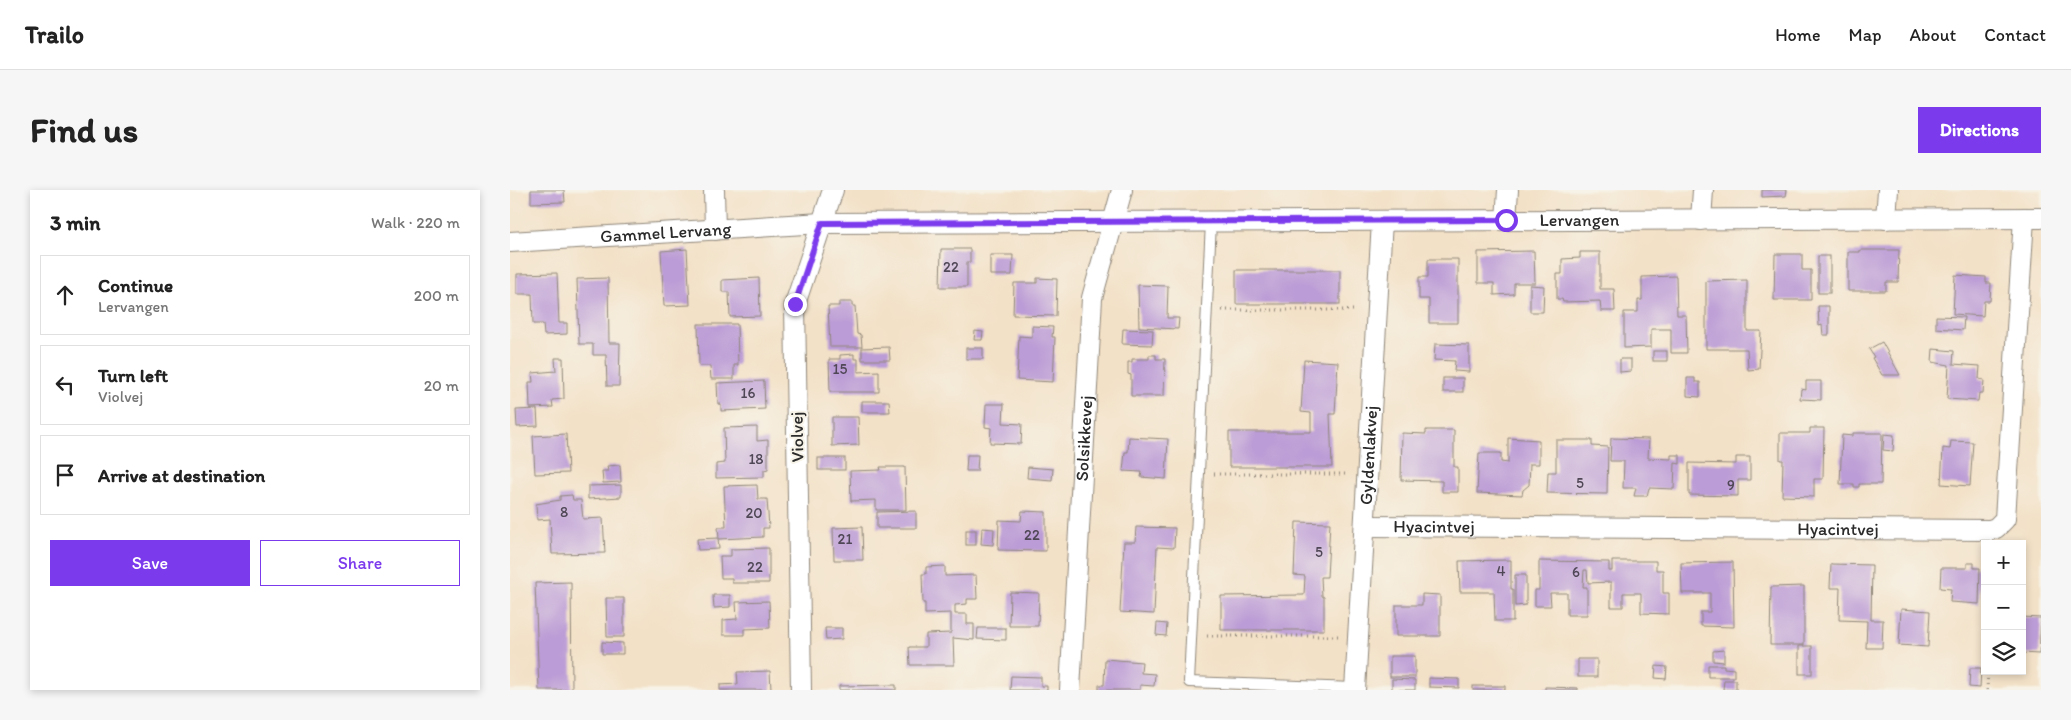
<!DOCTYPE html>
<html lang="en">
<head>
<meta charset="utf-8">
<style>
  body { margin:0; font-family:Itim,sans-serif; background:#f6f6f6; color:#222 }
  .controls { position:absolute; right:15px; bottom:15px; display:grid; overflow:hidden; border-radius:0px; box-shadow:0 2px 8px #0003 }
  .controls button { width:45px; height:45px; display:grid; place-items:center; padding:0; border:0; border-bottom:1px solid #e0e0e0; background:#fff; color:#222; font:25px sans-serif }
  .stop { position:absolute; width:15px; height:15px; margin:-11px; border:4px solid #7c3aed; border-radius:50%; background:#fff }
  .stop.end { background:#7c3aed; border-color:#fff; box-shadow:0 1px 5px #0008 }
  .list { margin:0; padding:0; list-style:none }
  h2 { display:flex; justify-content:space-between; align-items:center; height:65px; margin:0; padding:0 20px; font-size:21px }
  h2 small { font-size:16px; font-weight:400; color:#767676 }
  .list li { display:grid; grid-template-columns:32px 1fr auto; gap:15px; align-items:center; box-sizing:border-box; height:80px; margin:0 10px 10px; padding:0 10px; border:1px solid #e0e0e0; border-radius:0px }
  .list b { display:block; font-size:19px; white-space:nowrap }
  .list p { margin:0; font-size:16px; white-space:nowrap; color:#767676 }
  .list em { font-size:16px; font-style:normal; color:#767676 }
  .actions { display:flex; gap:10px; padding:15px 20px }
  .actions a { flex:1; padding:11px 0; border:1px solid #7c3aed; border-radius:0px; text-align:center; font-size:18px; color:#7c3aed }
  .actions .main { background:#7c3aed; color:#fff }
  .icon { flex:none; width:28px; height:28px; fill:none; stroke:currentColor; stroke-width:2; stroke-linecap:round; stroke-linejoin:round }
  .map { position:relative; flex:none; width:1531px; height:500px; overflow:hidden; border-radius:0px }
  header { display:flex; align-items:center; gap:30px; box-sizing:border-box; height:70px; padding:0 25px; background:#fff; border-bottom:1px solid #e0e0e0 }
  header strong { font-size:24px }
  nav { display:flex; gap:28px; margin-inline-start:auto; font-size:18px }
  .intro { display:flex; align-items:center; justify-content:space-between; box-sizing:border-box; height:120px; padding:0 30px }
  h1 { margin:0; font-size:35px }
  .button { padding:12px 22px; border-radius:0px; background:#7c3aed; color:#fff; font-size:18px; font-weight:700 }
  main { display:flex; gap:30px; padding:0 30px }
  aside { flex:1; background:#fff; border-radius:0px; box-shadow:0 2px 8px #0003 }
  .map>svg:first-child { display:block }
</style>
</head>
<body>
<header>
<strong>Trailo</strong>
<nav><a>Home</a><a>Map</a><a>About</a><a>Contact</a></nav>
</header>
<div class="intro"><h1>Find us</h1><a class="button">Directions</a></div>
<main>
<aside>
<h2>3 min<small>Walk · 220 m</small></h2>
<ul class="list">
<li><svg class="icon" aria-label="ahead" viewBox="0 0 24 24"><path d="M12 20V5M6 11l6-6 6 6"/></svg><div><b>Continue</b><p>Lervangen</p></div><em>200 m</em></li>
<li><svg class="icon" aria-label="left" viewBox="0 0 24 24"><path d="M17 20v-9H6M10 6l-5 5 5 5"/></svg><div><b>Turn left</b><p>Violvej</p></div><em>20 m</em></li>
<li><svg class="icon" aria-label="arrive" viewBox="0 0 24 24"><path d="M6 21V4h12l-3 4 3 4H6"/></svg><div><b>Arrive at destination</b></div></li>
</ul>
<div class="actions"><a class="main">Save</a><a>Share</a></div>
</aside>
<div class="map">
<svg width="1531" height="500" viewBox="0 0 1531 500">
  <rect width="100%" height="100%" fill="#f7f3e8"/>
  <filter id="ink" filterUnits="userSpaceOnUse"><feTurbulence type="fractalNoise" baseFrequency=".02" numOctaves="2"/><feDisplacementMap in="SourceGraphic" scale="10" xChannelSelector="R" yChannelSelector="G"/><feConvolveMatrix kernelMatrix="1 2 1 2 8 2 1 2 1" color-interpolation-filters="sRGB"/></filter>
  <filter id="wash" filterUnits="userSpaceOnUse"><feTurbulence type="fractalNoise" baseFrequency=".0096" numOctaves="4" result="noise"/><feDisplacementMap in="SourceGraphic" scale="20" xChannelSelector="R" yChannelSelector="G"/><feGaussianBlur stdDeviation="1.12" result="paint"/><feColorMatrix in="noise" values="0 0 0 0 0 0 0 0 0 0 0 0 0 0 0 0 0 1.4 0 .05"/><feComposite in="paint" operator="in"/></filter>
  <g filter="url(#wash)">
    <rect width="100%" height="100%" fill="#f3e1c7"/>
    <g id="blocks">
      <g fill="#bc9cd6">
        <path d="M21 0H54L55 12 21 13Z"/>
        <path d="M1252 0H1277L1276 6 1252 7Z"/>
        <path d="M177 59 180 115 154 116 151 61Z"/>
        <path d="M431 59H460V72H457V97H430Z"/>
        <path d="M1350 60H1389L1388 92H1376V101H1338V62H1350Z"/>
        <path d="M1024 61 1025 93H1004V104L984 105V93H968V62Z"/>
        <path d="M1070 62H1090V99H1104L1105 121H1091L1090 111 1053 112 1052 109H1047V84H1052V69L1070 68Z"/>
        <path d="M1265 64H1292V80H1301V110H1264Z"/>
        <path d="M480 65H503L502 85H480Z"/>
        <rect x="1308" y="66" width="12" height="37"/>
        <path d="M918 69H948V133H919V109H909V87H918Z"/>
        <rect x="726" y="80" width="104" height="34"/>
        <path d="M47 83 49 133H57V144L34 145 33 134H23L22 104H7V84Z"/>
        <path d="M1445 85 1476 87V93H1481L1480 111H1474L1473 126 1443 124Z"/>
        <path d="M1166 86 1167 125H1176L1177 163H1161V139H1141V157L1114 158V122H1128V110H1132V87Z"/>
        <path d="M98 88 99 153H110L109 196H97L96 165H83V154H69L67 89Z"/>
        <path d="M249 88 250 126 220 127 219 102H212V90Z"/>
        <path d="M527 88 547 89 546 126 503 125 504 93H527Z"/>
        <path d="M1237 90V141H1251L1249 179 1238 180 1237 159H1196V91Z"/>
        <path d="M628 95 658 96 657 128H669L668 139 629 137Z"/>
        <path d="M1020 95 1034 96 1033 122H1020Z"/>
        <path d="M329 112H342V116H345L347 144 351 145 352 157H320L318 116H329Z"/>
        <path d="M1308 116H1319V145H1313L1312 135 1309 136Z"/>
        <path d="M1426 126 1454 127 1453 140 1426 138Z"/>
        <path d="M188 134H227L228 175H224V189H201L200 176H189Z"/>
        <path d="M522 136 543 137 542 147H545L543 192 507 190 509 146 522 147Z"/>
        <path d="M613 139 643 140 642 155 612 154Z"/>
        <path d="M465 141 473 142 472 150H464Z"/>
        <path d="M1372 152 1390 185H1372L1362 168 1364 167 1359 159Z"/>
        <path d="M925 154 959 155V182L944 181 945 171 924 170Z"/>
        <path d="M379 157 380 170H352V158Z"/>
        <rect x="456" y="158" width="17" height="11"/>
        <path d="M1423 159 1444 161 1443 174 1470 176 1469 189 1474 190 1473 203H1469L1468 211 1437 209 1439 175 1422 172Z"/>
        <rect x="1143" y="161" width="14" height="10"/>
        <path d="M344 164V169H348V182L369 181V202H320L319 169H330V165Z"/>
        <path d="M639 165H646V169H655L654 206H621V185L618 184V172H622V169H639Z"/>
        <path d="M45 168H53L54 209 42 210 43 217 20 218 19 192H23L22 183 46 181Z"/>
        <path d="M1110 169H1121V181L1110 182Z"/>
        <path d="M794 170 828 172 825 224H820L822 277H719V242H801V223L791 222Z"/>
        <rect x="933" y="188" width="20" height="14"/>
        <path d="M1177 188H1185V192H1190V207L1177 206Z"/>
        <path d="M254 191 255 219 211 221V214H208L207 193Z"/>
        <path d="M1296 191H1311V210L1290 209 1291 199 1296 200Z"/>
        <path d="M352 211H379L380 222H352Z"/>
        <path d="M476 214H494L493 233 512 234 511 254 480 253 481 238 475 237Z"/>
        <path d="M27 219 28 236 7 237 6 220Z"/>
        <path d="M322 227H348L349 255 322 256Z"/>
        <path d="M247 237V251L258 250V279L254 280V287L206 288V274L215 273 214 238Z"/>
        <path d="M1300 238H1314L1313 289H1304V307L1272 306 1273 270H1270V243H1300Z"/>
        <path d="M916 240H944V277H948V302H932V291L891 290 892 243 916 244Z"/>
        <path d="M1343 243H1372L1371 294H1349V297H1344V294H1330L1332 245 1343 246Z"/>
        <path d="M56 244 58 283 25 284 23 246Z"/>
        <path d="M1374 244 1384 245 1383 261 1373 260Z"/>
        <path d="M619 247 658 249 656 289 631 287 632 282 613 281 615 262H618Z"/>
        <path d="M998 248 1029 250V274H1020L1019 295 1013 300 1012 305 967 303 969 263H991V272L998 273Z"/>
        <path d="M1101 248 1139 249 1138 268 1161 269V265H1170V274L1165 273 1164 299 1139 298 1137 306H1124L1126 298H1113L1114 271H1100Z"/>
        <path d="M1046 250H1082V256L1098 257 1097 304 1037 303 1038 282H1046Z"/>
        <path d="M1441 251 1463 252 1460 296 1431 294 1433 258 1440 259Z"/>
        <path d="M457 265H468L467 281H456Z"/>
        <path d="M1226 267H1240V290H1228V306L1179 305V273L1226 274Z"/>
        <rect x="308" y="268" width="27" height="12"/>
        <path d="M110 275 111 292 93 293 92 281H98L97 276Z"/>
        <path d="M370 277H395L396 320H366V310L341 311 340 281 371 280Z"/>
        <path d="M518 277 543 279 542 290 517 288Z"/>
        <path d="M111 295V307L78 309V296Z"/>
        <path d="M247 295 248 309H257L259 338H253V347L209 349 208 337H216L214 296Z"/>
        <path d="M62 305 63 310H71L73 329 93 328 95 363 42 364 40 329 27 330 26 314 50 310V306Z"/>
        <path d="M406 321V338H367V322Z"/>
        <path d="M512 321 536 322V361L488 360 489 330 511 331Z"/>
        <path d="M786 332 820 333 817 387H811L812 406 814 407V440H711V406L794 405 795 386 784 385Z"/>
        <path d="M352 337 353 370H324L323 338Z"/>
        <path d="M626 337 665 338 664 358 647 357 644 424 610 422 614 352H625Z"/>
        <path d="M472 338 484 339 483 355 471 354Z"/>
        <rect x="456" y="340" width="10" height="15"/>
        <path d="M208 348 209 359 188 360 187 349Z"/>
        <path d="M259 358V393H222V388H211L210 366H221V359Z"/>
        <path d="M1001 370V399H1003V431H985L984 402H950L949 371Z"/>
        <path d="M1029 371 1099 372V381H1102V371H1146V380H1153V403H1159V424L1131 423V403H1113V417H1101V392L1078 393 1077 380H1074L1073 397H1077V425H1057V403H1040L1041 416H1025V400H1029Z"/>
        <path d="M1223 372 1224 437 1191 436V422H1200V403H1172L1171 373Z"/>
        <path d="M1457 373H1464V378H1470L1469 414 1440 412 1441 399 1430 398 1431 378H1457Z"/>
        <path d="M1321 374 1362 375 1361 430H1373L1372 458H1356L1357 431 1329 430 1330 398H1320Z"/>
        <path d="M435 376V386L466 385 467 409H457V414L445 415V424H457V434H464V450L443 448 444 475H400L399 457H416V444L441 443V423L415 424V413H413L412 384H416V377Z"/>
        <path d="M1005 385H1016V415L1005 416Z"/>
        <path d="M61 392 62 500H29L25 393Z"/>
        <path d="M1294 396V455H1260L1261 397Z"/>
        <path d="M500 402 529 403 528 436H499Z"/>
        <path d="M912 404 930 405V446H886V415H912Z"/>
        <path d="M203 405H220V417L204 418Z"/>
        <path d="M96 408H114V447H97Z"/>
        <path d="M259 411 260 438 234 439V445H213V430L227 429 226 412Z"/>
        <path d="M1391 419 1420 421 1418 457 1389 455Z"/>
        <path d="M1512 427 1531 428 1529 464 1512 463Z"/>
        <path d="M647 433 657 434 656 446 646 445Z"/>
        <path d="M315 438H332V449L316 450Z"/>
        <path d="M468 438H496V450L467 449Z"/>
        <path d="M92 452 113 453V464H92Z"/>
        <rect x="1289" y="456" width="13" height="28"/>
        <path d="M1214 460V472L1203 471V461Z"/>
        <rect x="880" y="466" width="25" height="21"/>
        <path d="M595 469 632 472 631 483 645 484 644 496 630 495V500H589V495H594Z"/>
        <rect x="1068" y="469" width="19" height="18"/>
        <path d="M1198 475H1214V478L1224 479V487H1198Z"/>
        <path d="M1146 476 1157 477 1156 489 1145 488Z"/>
        <path d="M1460 478H1471L1470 498 1459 497Z"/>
        <path d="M260 481 261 500H210V495L228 494 227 482Z"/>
        <path d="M501 486 531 487V496H537V500H500Z"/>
        <path d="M919 488 949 489V498L919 497Z"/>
        <path d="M882 489 905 490V500H882Z"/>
        <path d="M1214 490H1226V500H1213Z"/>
        <path d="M386 495V500H329V496Z"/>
        <rect x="963" y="496" width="32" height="4"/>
        <path d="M1035 497 1068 498V500H1035Z"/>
      </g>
    </g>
  </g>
  <g filter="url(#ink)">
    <use href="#blocks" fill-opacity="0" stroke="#8f8679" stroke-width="1"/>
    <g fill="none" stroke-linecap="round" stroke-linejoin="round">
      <defs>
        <path id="lane" d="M701 32 679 492 845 498"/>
        <g id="street">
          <path d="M204 0 205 40"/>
          <path d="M1376 29 1378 0"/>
          <path d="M996 30 998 0"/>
          <path d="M1191 30 1193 0"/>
          <path id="s1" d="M0 52 312 33 1531 28"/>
          <path id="s2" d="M856 336 1480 340 1486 338 1495 329 1514 28"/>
          <path d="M291 500 285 114 323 0"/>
          <path id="s3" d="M560 500 582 108 612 0"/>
          <path id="s4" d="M845 500 872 31"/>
        </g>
      </defs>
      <use href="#lane" stroke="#8f8679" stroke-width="12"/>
      <use href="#street" stroke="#8f8679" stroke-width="22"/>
      <g stroke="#8f8679" stroke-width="3" stroke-dasharray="1 4" stroke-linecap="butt">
        <path d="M712 120H846"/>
        <path d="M704 284H836"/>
        <path d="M697 446H828"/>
        <path d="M1477 500 1478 481"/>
      </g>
      <use href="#lane" stroke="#fff" stroke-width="10"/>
      <use href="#street" stroke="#fff" stroke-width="20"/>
    </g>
  </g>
  <g fill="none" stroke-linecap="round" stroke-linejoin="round" filter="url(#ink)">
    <path stroke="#7c3aed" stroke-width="6" d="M285 114 312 33 996 30"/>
  </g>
  <g text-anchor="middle" stroke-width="4" stroke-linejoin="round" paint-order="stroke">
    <g font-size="15" fill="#4f4756">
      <text x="441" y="82">22</text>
      <text x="330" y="184">15</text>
      <text x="238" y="208">16</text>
      <text x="246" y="274">18</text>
      <text x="1070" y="298">5</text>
      <text x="1221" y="300">9</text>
      <text x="54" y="327">8</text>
      <text x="244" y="328">20</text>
      <text x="522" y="350">22</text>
      <text x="335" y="354">21</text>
      <text x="809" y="367">5</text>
      <text x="245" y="382">22</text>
      <text x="991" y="386">4</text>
      <text x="1066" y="387">6</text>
    </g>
    <g font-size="18" fill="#2b2b2b" stroke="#f7f3e8">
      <text dy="6" stroke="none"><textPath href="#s1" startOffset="1070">Lervangen</textPath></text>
      <text dy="6" stroke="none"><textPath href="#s1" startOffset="156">Gammel Lervang</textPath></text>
      <text transform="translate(287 247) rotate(-91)" y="6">Violvej</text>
      <text dy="6" stroke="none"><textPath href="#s3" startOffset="252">Solsikkevej</textPath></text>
      <text dy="6" stroke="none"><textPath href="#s4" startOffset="235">Gyldenlakvej</textPath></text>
      <text dy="6" stroke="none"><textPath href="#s2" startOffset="68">Hyacintvej</textPath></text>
      <text dy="6" stroke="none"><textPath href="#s2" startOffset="472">Hyacintvej</textPath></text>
    </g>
  </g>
</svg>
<div class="controls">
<button>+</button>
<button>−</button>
<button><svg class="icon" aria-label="layers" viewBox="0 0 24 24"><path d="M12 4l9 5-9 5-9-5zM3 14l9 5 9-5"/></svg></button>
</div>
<div class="stop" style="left:996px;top:30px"></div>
<div class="stop end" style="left:285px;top:114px"></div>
</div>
</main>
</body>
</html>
